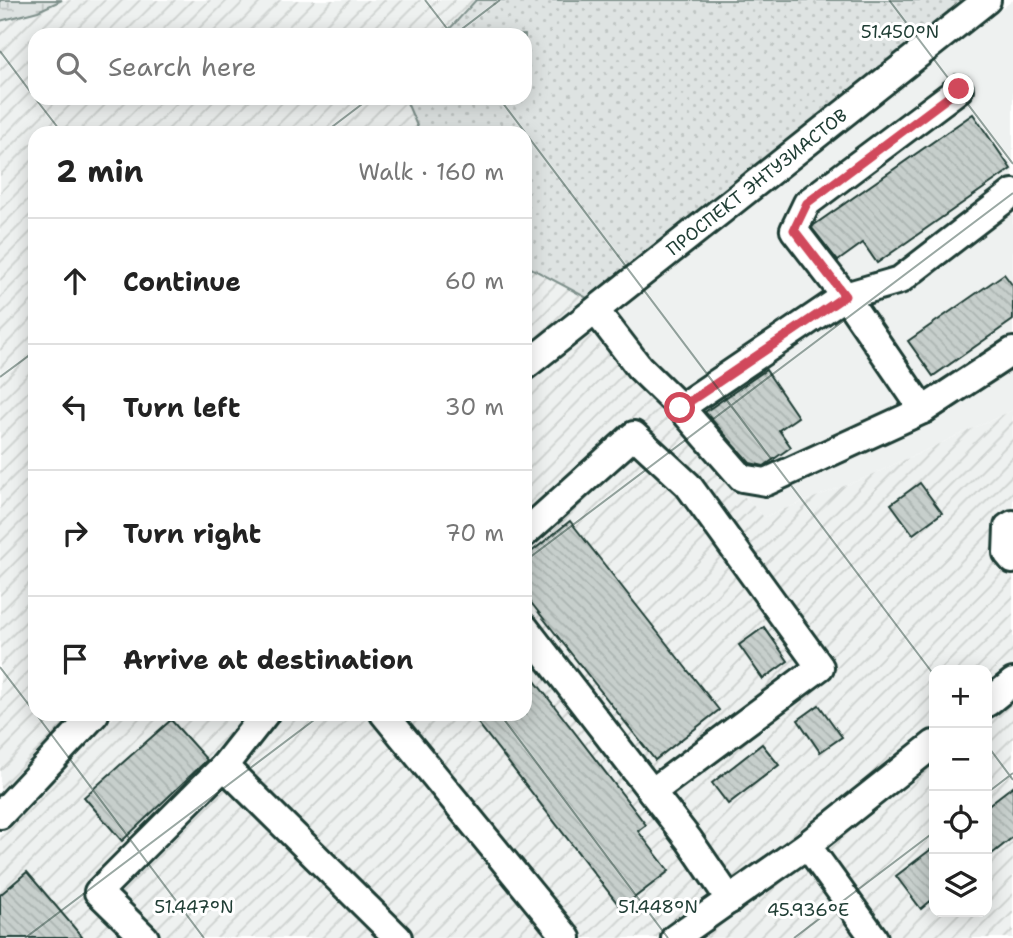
<!DOCTYPE html>
<html lang="en">
<head>
<meta charset="utf-8">
<style>
  body { margin:0; font-family:"Shantell Sans",sans-serif; background:#f6f6f6; color:#222 }
  .controls { position:absolute; right:21px; bottom:21px; display:grid; overflow:hidden; border-radius:14px; box-shadow:0 4px 18px #0003 }
  .controls button { width:63px; height:63px; display:grid; place-items:center; padding:0; border:0; border-bottom:2px solid #e0e0e0; background:#fff; color:#222; font:35px sans-serif }
  .stop { position:absolute; width:21px; height:21px; margin:-16px; border:5px solid #d1495b; border-radius:50%; background:#fff }
  .stop.end { background:#d1495b; border-color:#fff; box-shadow:0 2px 7px #0008 }
  .list { margin:0; padding:0; list-style:none }
  h2 { display:flex; justify-content:space-between; align-items:center; height:91px; margin:0; padding:0 28px; font-size:30px }
  h2 small { font-size:23px; font-weight:400; color:#767676 }
  .list li { display:grid; grid-template-columns:46px 1fr auto; gap:21px; align-items:center; box-sizing:border-box; height:126px; padding:0 28px; border-top:2px solid #e0e0e0 }
  .list b { display:block; font-size:26px; white-space:nowrap }
  .list em { font-size:23px; font-style:normal; color:#767676 }
  .icon { flex:none; width:38px; height:38px; fill:none; stroke:currentColor; stroke-width:2; stroke-linecap:round; stroke-linejoin:round }
  .map { position:relative; flex:none; width:1013px; height:938px; overflow:hidden }
  .search { position:absolute; background:#fff; box-shadow:0 4px 18px #0003; left:28px; top:28px; width:504px; height:77px; display:flex; align-items:center; gap:18px; box-sizing:border-box; padding:0 24px; border-radius:21px; color:#767676; font-size:26px }
  .panel { position:absolute; background:#fff; box-shadow:0 4px 18px #0003; left:28px; top:126px; width:504px; height:595px; border-radius:21px }
  .map>svg:first-child { display:block }
</style>
</head>
<body>
<div class="map">
<svg width="1013" height="938" viewBox="0 0 1013 938">
  <defs>
    <pattern id="industrial-furrows" width="10" height="10" patternUnits="userSpaceOnUse" patternTransform="scale(1.75)"><rect width="10" height="10" fill="#eef1f0"/><path d="M-1 1l2-2M0 10L10 0M9 11l2-2" fill="none" stroke="#ccd0ce"/></pattern>
    <pattern id="wetland-marsh" width="20" height="14" patternUnits="userSpaceOnUse" patternTransform="scale(1.75)"><rect width="20" height="14" fill="#dee3e2"/><path d="M1 5h8M5 5V1M11 12h8M15 12V8" fill="none" stroke="#bec4c2"/></pattern>
    <pattern id="garden-dots" width="8" height="8" patternUnits="userSpaceOnUse" patternTransform="scale(1.75)"><rect width="8" height="8" fill="#dee3e2"/><path d="M2 2h.1M6 6h.1" fill="none" stroke="#bec4c2" stroke-width="1.8" stroke-linecap="round"/></pattern>
    <pattern id="building-back-hatch" width="6" height="6" patternUnits="userSpaceOnUse" patternTransform="scale(1.75)"><rect width="6" height="6" fill="#c7cfcc"/><path d="M-1 5l2 2M0 0l6 6M5-1l2 2" fill="none" stroke="#aab3b0"/></pattern>
  </defs>
  <rect width="100%" height="100%" fill="#fff"/>
  <filter id="ink" filterUnits="userSpaceOnUse"><feTurbulence type="fractalNoise" baseFrequency=".0143" numOctaves="2"/><feDisplacementMap in="SourceGraphic" scale="14" xChannelSelector="R" yChannelSelector="G"/><feConvolveMatrix kernelMatrix="1 2 1 2 8 2 1 2 1" color-interpolation-filters="sRGB"/></filter>
  <g filter="url(#ink)">
    <path fill="#eef1f0" d="M1013 0V410L867 477 764 517 587 331Z"/>
    <g fill="url(#industrial-furrows)" fill-rule="evenodd">
      <path d="M62 0H476L444 35H35V98H405L420 133H35V714H76L0 792V21L38 11Z"/>
      <path d="M525 265 587 298 525 346Z"/>
      <path d="M587 331 764 517 867 477 1013 410V938H0V835L117 714H525V380ZM934 670H987V912H934Z"/>
    </g>
    <path fill="url(#wetland-marsh)" stroke="#7e908b" stroke-width="2" d="M0 0H62L38 11 0 21Z"/>
    <path fill="url(#garden-dots)" stroke="#7e908b" stroke-width="2" d="M476 0H965L587 298 525 265V133H420L405 98H525V35H444Z"/>
    <g fill="url(#building-back-hatch)" stroke="#1f3d34" stroke-width="2">
      <path d="M973 114 1011 169 877 263 863 243 838 261 812 228 814 225Z"/>
      <path d="M1004 274 1013 286V320L933 376 908 341Z"/>
      <path d="M766 370 798 417 779 430 791 447 764 466 750 463 705 412Z"/>
      <path d="M920 483 942 513 913 534 891 504Z"/>
      <path d="M570 521 719 710 655 760 525 595V557Z"/>
      <path d="M764 627 788 661 763 679 739 645Z"/>
      <path d="M525 668 646 825 638 831 669 871 621 908 471 714H525Z"/>
      <path d="M819 705 842 737 820 752 798 720Z"/>
      <path d="M171 720 207 760 122 841 84 797Z"/>
      <path d="M762 744 779 765 728 804 712 783Z"/>
      <path d="M1013 786V837L987 858V806Z"/>
      <path d="M934 847V898L921 909 896 876Z"/>
      <path d="M27 872 83 938H0V895Z"/>
    </g>
    <g fill="none" stroke-linecap="round" stroke-linejoin="round">
      <defs>
        <g id="minor">
          <path d="M596 311 639 367 680 407 742 478 766 482 923 410 1013 351"/>
          <path id="s1" d="M525 366 987 0"/>
          <path d="M680 408 845 296 900 280 1013 193"/>
          <path d="M923 410 845 296 794 230 807 203 959 89"/>
          <path d="M1013 524 1008 527 1007 553 1013 560"/>
          <path d="M525 533 634 435 688 485 820 667 652 792"/>
          <path d="M525 628 689 840 730 900"/>
          <path d="M987 703 1013 682"/>
          <path d="M384 714 567 938"/>
          <path d="M224 766 265 714"/>
          <path d="M0 815 95 714"/>
          <path d="M807 845 874 938"/>
          <path d="M145 938 98 892 224 766 398 938"/>
          <path d="M675 938 807 845 934 744"/>
        </g>
      </defs>
      <use href="#minor" stroke="#1f3d34" stroke-width="32"/>
      <use href="#minor" stroke="#fff" stroke-width="26"/>
    </g>
  </g>
  <g fill="none" stroke-linecap="round" stroke-linejoin="round" filter="url(#ink)">
    <path stroke="#d1495b" stroke-width="9" d="M680 408 845 296 794 230 807 203 959 89"/>
  </g>
  <path fill="none" stroke="#1f3d34" stroke-width="2" stroke-opacity="0.45" d="M425 0 452 35M889 0 1013 164M454 35 500 0M0 51 35 98M35 98 62 133M499 98 934 675M324 133 370 98M0 377 35 351M525 561 1013 193M0 667 35 713M36 714 204 938M500 714 668 938M987 745 1013 780M987 793 1013 773M25 938 322 714M794 938 934 832"/>
  <g text-anchor="middle" stroke-width="6" stroke-linejoin="round" paint-order="stroke">
    <g font-size="18" fill="#1f3d34" stroke="#fff">
      <text dy="6" stroke="none"><textPath href="#s1" startOffset="296">ПРОСПЕКТ ЭНТУЗИАСТОВ</textPath></text>
    </g>
  </g>
  <g font-size="18" text-anchor="middle" fill="#1f3d34" stroke="#fff" stroke-width="6" stroke-linejoin="round" paint-order="stroke">
    <text x="900" y="38">51.450°N</text>
    <text x="194" y="913">51.447°N</text>
    <text x="658" y="913">51.448°N</text>
    <text x="808" y="916">45.936°E</text>
  </g>
</svg>
<div class="controls">
<button>+</button>
<button>−</button>
<button><svg class="icon" aria-label="locate" viewBox="0 0 24 24"><circle cx="12" cy="12" r="6"/><path d="M12 2v4M12 18v4M2 12h4M18 12h4"/></svg></button>
<button><svg class="icon" aria-label="layers" viewBox="0 0 24 24"><path d="M12 4l9 5-9 5-9-5zM3 14l9 5 9-5"/></svg></button>
</div>
<div class="stop" style="left:680px;top:408px"></div>
<div class="stop end" style="left:959px;top:89px"></div>
<div class="search"><svg class="icon" aria-label="search" viewBox="0 0 24 24"><circle cx="10" cy="10" r="6"/><path d="M15 15l6 6"/></svg>Search here</div>
<section class="panel">
<h2>2 min<small>Walk · 160 m</small></h2>
<ul class="list">
<li><svg class="icon" aria-label="ahead" viewBox="0 0 24 24"><path d="M12 20V5M6 11l6-6 6 6"/></svg><div><b>Continue</b></div><em>60 m</em></li>
<li><svg class="icon" aria-label="left" viewBox="0 0 24 24"><path d="M17 20v-9H6M10 6l-5 5 5 5"/></svg><div><b>Turn left</b></div><em>30 m</em></li>
<li><svg class="icon" aria-label="right" viewBox="0 0 24 24"><path d="M7 20v-9h11M14 6l5 5-5 5"/></svg><div><b>Turn right</b></div><em>70 m</em></li>
<li><svg class="icon" aria-label="arrive" viewBox="0 0 24 24"><path d="M6 21V4h12l-3 4 3 4H6"/></svg><div><b>Arrive at destination</b></div></li>
</ul>
</section>
</div>
</body>
</html>
